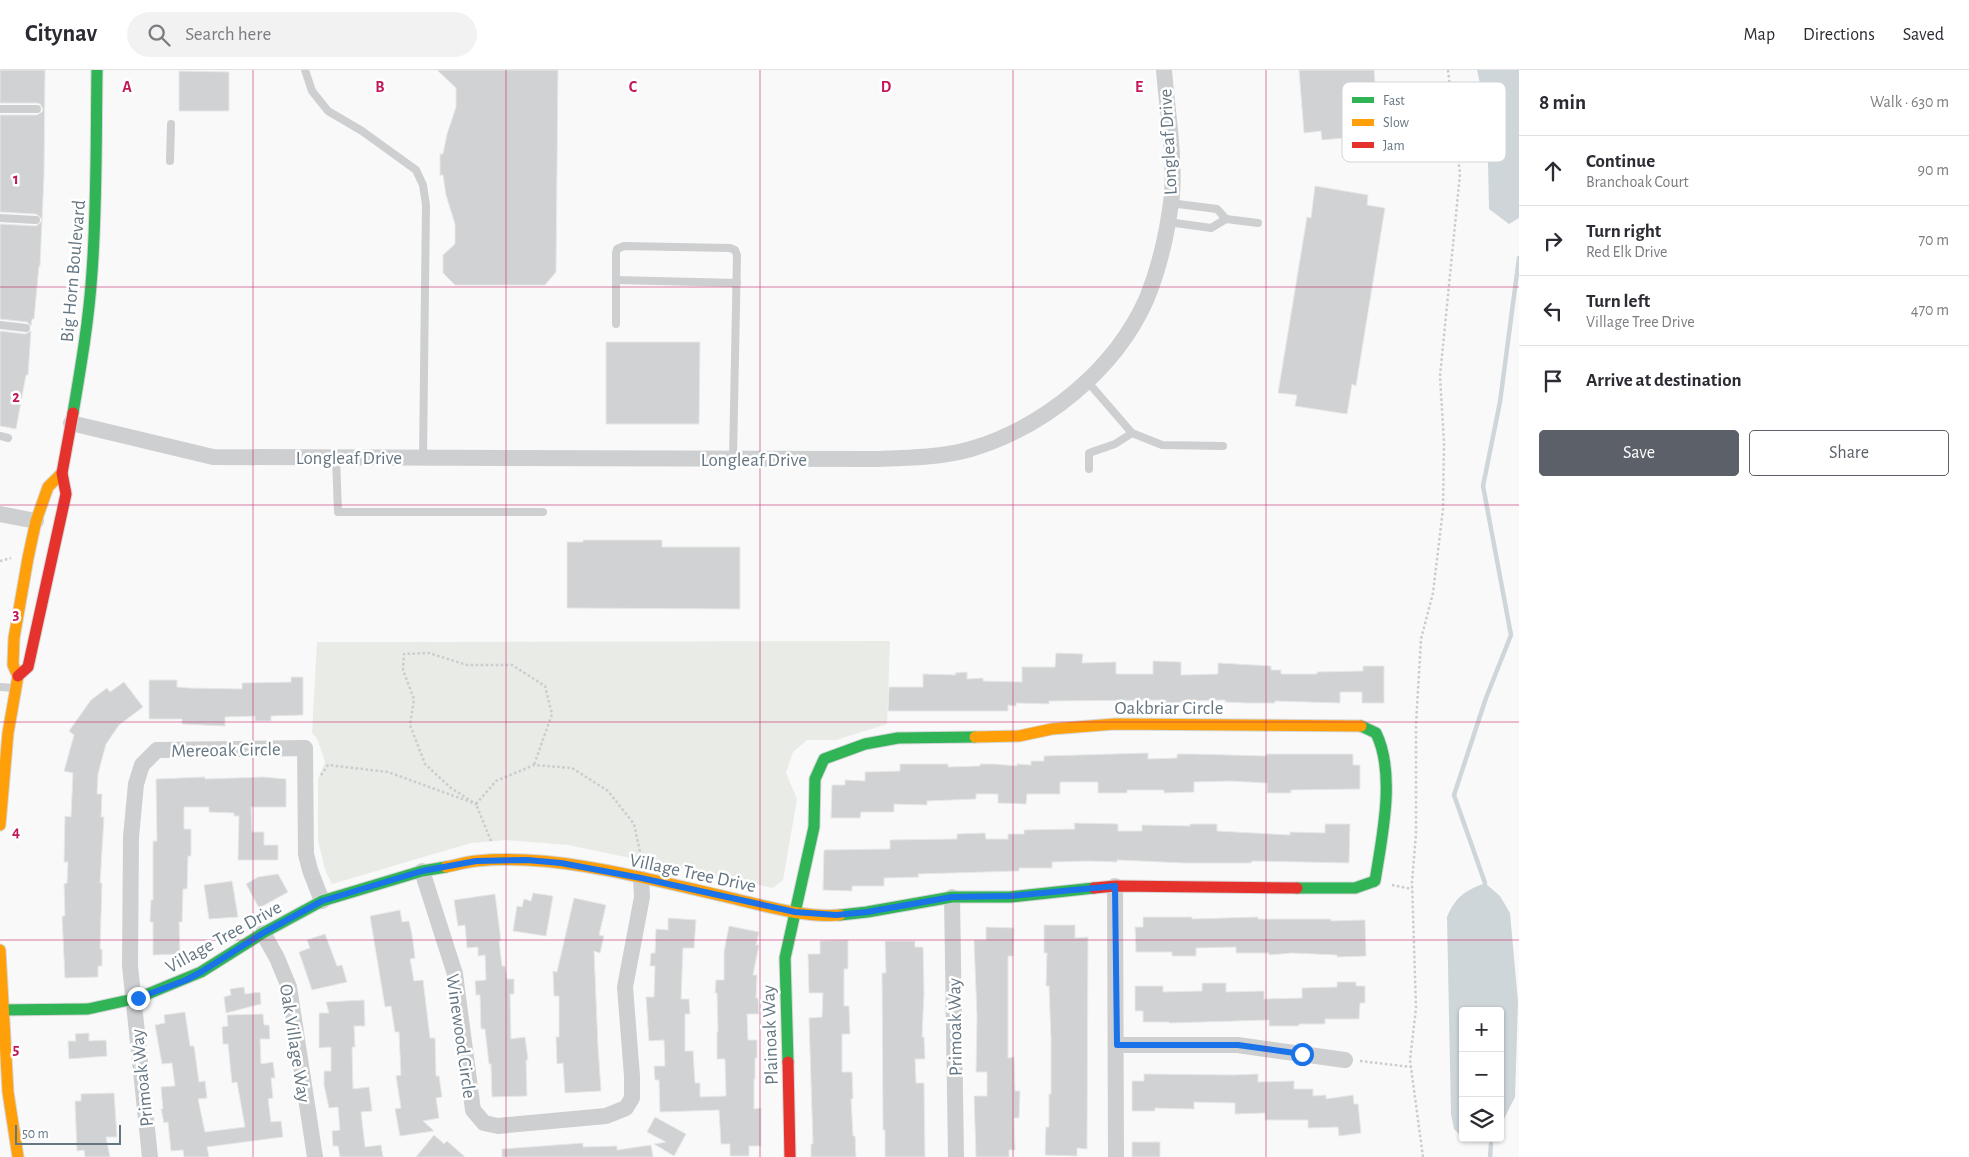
<!DOCTYPE html>
<html lang="en">
<head>
<meta charset="utf-8">
<style>
  body { margin:0; font-family:"Alegreya Sans",sans-serif; background:#f2f2f3; color:#2b2b33 }
  .controls { position:absolute; right:15px; bottom:15px; display:grid; overflow:hidden; border-radius:5px; box-shadow:0 1px 4px #0004 }
  .controls button { width:45px; height:45px; display:grid; place-items:center; padding:0; border:0; border-bottom:1px solid #e1e1e2; background:#fff; color:#2b2b33; font:25px sans-serif }
  .scale { position:absolute; left:15px; bottom:12px; width:106px; box-sizing:border-box; padding-left:5px; border:2px solid #657683; border-top:0; font-size:14px; line-height:18px; white-space:nowrap; color:#657683; -webkit-text-stroke:4px #fff; paint-order:stroke }
  .stop { position:absolute; width:15px; height:15px; margin:-11px; border:4px solid #1a73e8; border-radius:50%; background:#fff }
  .stop.end { background:#1a73e8; border-color:#fff; box-shadow:0 1px 5px #0008 }
  .list { margin:0; padding:0; list-style:none }
  h2 { display:flex; justify-content:space-between; align-items:center; height:65px; margin:0; padding:0 20px; font-size:21px }
  h2 small { font-size:16px; font-weight:400; color:#7c7c81 }
  .list li { display:grid; grid-template-columns:32px 1fr auto; gap:15px; align-items:center; box-sizing:border-box; height:70px; padding:0 20px; border-top:1px solid #e1e1e2 }
  .list b { display:block; font-size:19px; white-space:nowrap }
  .list p { margin:0; font-size:16px; white-space:nowrap; color:#7c7c81 }
  .list em { font-size:16px; font-style:normal; color:#7c7c81 }
  .actions { display:flex; gap:10px; padding:15px 20px }
  .actions a { flex:1; padding:11px 0; border:1px solid #5c6169; border-radius:5px; text-align:center; font-size:18px; color:#5c6169 }
  .actions .main { background:#5c6169; color:#fff }
  .icon { flex:none; width:28px; height:28px; fill:none; stroke:currentColor; stroke-width:2; stroke-linecap:round; stroke-linejoin:round }
  .map { position:relative; flex:none; width:1519px; height:1087px; overflow:hidden }
  header { display:flex; align-items:center; gap:30px; box-sizing:border-box; height:70px; padding:0 25px; background:#fff; border-bottom:1px solid #e1e1e2 }
  header strong { font-size:24px }
  nav { display:flex; gap:28px; margin-inline-start:auto; font-size:18px }
  .search { width:350px; height:45px; background:#f2f2f3; display:flex; align-items:center; gap:12px; box-sizing:border-box; padding:0 18px; border-radius:28px; color:#7c7c81; font-size:19px }
  main { display:flex }
  aside { flex:1; background:#fff }
  .map>svg:first-child { display:block }
</style>
</head>
<body>
<header>
<strong>Citynav</strong>
<div class="search"><svg class="icon" aria-label="search" viewBox="0 0 24 24"><circle cx="10" cy="10" r="6"/><path d="M15 15l6 6"/></svg>Search here</div>
<nav><a>Map</a><a>Directions</a><a>Saved</a></nav>
</header>
<main>
<div class="map">
<svg width="1519" height="1087" viewBox="0 0 1519 1087">
  <rect width="100%" height="100%" fill="#f9f9f9"/>
  <path fill="#e8ebe6" d="M890 571 887 654 836 670H807L793 682 786 703 797 729 783 810 773 818 568 775 506 770 471 773 332 814 325 800 318 770V709L325 692 317 668 312 663 317 572Z"/>
  <g fill="#ced6d9">
    <path d="M1477 0H1519V148L1509 154 1489 139 1487 46Z"/>
    <path d="M1485 813 1500 826 1510 843 1518 932 1515 1027 1500 1057V941H1463V1066H1461L1454 1059 1451 1044 1447 847C1456 826 1465 821 1485 813Z"/>
  </g>
  <g fill="none" stroke-linecap="round" stroke-linejoin="round">
    <g stroke="#ced6d9" stroke-width="4.5">
      <path d="M1485 813 1454 725 1486 628 1511 565 1483 416 1500 332 1519 188"/>
      <path d="M1490 1087 1491 1074"/>
    </g>
  </g>
  <g fill="#d0d2d3" stroke="#e8e8e8">
    <path d="M0 0H45L44 106 40 196H39L34 249H32L31 256 27 252 0 249V154L36 156 40 153 42 150 39 146 36 144 0 142V45H37L42 42 43 39 40 34 37 33H0Z"/>
    <path d="M437 0H558L556 202 545 215H455L443 203V185L455 174V154L446 125 443 105H440V84H443L447 64 456 37V18Z"/>
    <path d="M1299 0H1374L1377 36H1373L1376 65 1322 70 1321 61 1304 63Z"/>
    <path d="M179 1 229 2V41H179Z"/>
    <path d="M1315 116 1368 125 1367 135 1385 138 1356 316 1352 314 1347 344 1295 336 1297 325 1278 323 1307 147 1311 148Z"/>
    <path d="M0 261 25 264 31 261 28 305H26L16 359 0 356Z"/>
    <path d="M606 272H700L699 354H606Z"/>
    <path d="M583 470H662V477H740V539L567 538V472H583Z"/>
    <path d="M1056 583 1083 584 1082 593 1116 592V604H1153V591L1181 592V605L1218 604V593L1271 596V600H1281V604H1317V602L1363 601V596H1384V633H1362V622H1340V633L1275 631V633H1247L1225 632V630L1181 631V633H1166V630L1049 631V634L1016 633V636L1008 635V641H888L889 617H923V604L956 605 955 603 967 602V609L983 608V611L1022 612V597H1055Z"/>
    <path d="M291 607H303V645L271 646V651H255V646L225 647V656L182 654V649H149V610H177V617L189 618 242 619V613L291 612Z"/>
    <path d="M124 612 143 637 119 655 106 674 98 704 97 724H102L101 747H104L100 813H102L100 879H102V896H98V907L65 908 62 846H65L64 814 67 813 68 792H64L65 746 71 747 73 703 64 701 74 665 69 661 91 630 107 618 110 622Z"/>
    <path d="M1148 683V689L1177 688V684H1193L1266 686V684H1353V695H1360V719L1291 720V723H1267V713L1230 711 1194 712V722L1164 723V720H1127V723H1098V712H1060V724H1027L1026 734 998 733V724H976V729L927 731V735L894 734V742H861L860 748H831L832 715H845V710L865 711V702L900 701V694H948V697L980 696V694H994L1017 696V694L1031 695V691H1044V686Z"/>
    <path d="M205 707V709L263 707 286 709V737H251L252 762H264V775H278V790H238L239 746H234V743L209 742V737H184V759H191V786H188L187 819H183L182 852H179L180 884 153 885V852H150L151 830H153V771H157L156 709Z"/>
    <path d="M1074 753 1118 754V761H1142V755L1190 756V754H1217V761L1290 765V762L1325 763V754H1350L1349 793 1252 791 1251 793H1185L1117 790V792L1090 791 1052 792V798H1019V801L918 804 919 807 884 808V816H852V821L823 820 824 780 890 779V770L957 769V764L985 763 986 769H1008V764H1024V760L1075 759Z"/>
    <path d="M278 804 288 822 259 838 246 814 258 807Z"/>
    <path d="M232 811 238 847 209 849 204 815Z"/>
    <path d="M533 823 553 826 546 866 513 861 517 836 522 837 524 829 531 831Z"/>
    <path d="M495 824 501 871H499L502 896H505L507 909H514V924H510L511 969 525 967 528 990H526L527 1026 492 1027 491 994H489L485 959H481L480 925H476L475 911 486 910 485 885 478 886V877L467 878 465 855 458 856 454 830Z"/>
    <path d="M574 828 606 835 599 865 604 866 600 883 594 881 598 976 601 1021 565 1023 563 993 557 994 556 967H559V926H554L553 901 557 902Z"/>
    <path d="M400 840 402 852 409 851 412 865 415 888 410 889 414 911 423 910 430 968H435L436 1006H439L442 1027 436 1028 439 1048 423 1051 434 1061 400 1066 395 1039 401 1038 396 1006 401 1005 399 962H395L391 936 385 937 370 846Z"/>
    <path d="M1143 847H1192V849L1258 847V849H1331V851L1365 850 1366 886 1337 887V885L1292 883 1269 885V883H1236V877L1196 878V886H1172V882H1136L1135 857H1143Z"/>
    <path d="M668 848 696 850 694 878H683L681 929H689L690 944H685V981H693L695 1013H700V1027L726 1026 725 989H717V962H718L717 923H715L716 910H724V882L729 856 759 862 756 875H759L753 905H757L756 928H758L759 944H747L748 970H757V988H755V1009H754V1039L761 1038V1076H749V1086H730V1074H721L719 1040 660 1042 659 1010H655L654 996H665L664 970 649 971 646 927H654L655 896H650L651 883H655L656 859 668 860Z"/>
    <path d="M1044 855H1075V868L1088 867 1087 1079 1077 1078V1086L1045 1085 1046 1057H1049V1024H1051V969L1049 916H1046L1047 883H1044Z"/>
    <path d="M986 857 1014 858 1013 886H1008V988L1014 987 1015 1021H1020L1019 1048H1014L1015 1080H1009V1087H976L974 1026H987V1002H976L977 946 974 870H986Z"/>
    <path d="M325 864 337 896 342 895 347 912 312 920 299 882 310 878 307 870Z"/>
    <path d="M848 870V899H844V936H849L850 964H842V1002H852L853 1029H851L853 1066H855L856 1087H811V1074H813L809 948 822 947 823 923H809L808 884H820V871Z"/>
    <path d="M885 871H915V877H923L924 924 922 967H924L925 989H915L916 1013H924L925 1087H885V1060H883L882 903H886Z"/>
    <path d="M1337 912H1356V916H1365V933H1360L1359 949H1325V954H1299V956H1269V950L1169 953V952H1143V941H1135V916H1163V922L1202 921V913H1226V922L1264 921V929L1302 928V918L1337 917Z"/>
    <path d="M244 917 245 924 260 922 261 934 226 943 224 927 231 925 230 919Z"/>
    <path d="M364 930 365 956H354L355 977H352L353 1019 369 1017 372 1041 361 1042 365 1077 381 1075 383 1087H340L338 1076H333L332 1061 340 1060 338 1037 329 1038 324 1015V1001H331V977L319 978V943H329L326 932Z"/>
    <path d="M185 942 190 976H194L199 1012 205 1011 207 1028 198 1029 205 1062 245 1057 237 1012 232 1013 228 974H223L222 957 228 956 227 945 263 944 264 955H269L270 969H260L261 994 273 992 275 1008H271L273 1028 268 1029 271 1052 281 1051 283 1067 207 1077 209 1087H184L183 1080 171 1081 168 1052 164 1053 161 1039H163L161 1017 175 1016 172 993 162 994 155 955 165 953 164 945Z"/>
    <path d="M89 963V971L106 970 107 986 69 989 68 971H76L75 964Z"/>
    <path d="M1144 1004 1234 1005 1258 1004V1012L1294 1011V1019H1313V1026L1326 1025V1029L1353 1025 1354 1034H1358L1361 1063 1339 1066 1338 1057 1308 1058V1050H1265V1043L1235 1044V1033L1194 1032V1039L1155 1038V1041H1132V1011H1144Z"/>
    <path d="M114 1023 117 1067H106L110 1087H85L84 1080 77 1081 75 1031H81V1024Z"/>
    <path d="M655 1047 686 1064 674 1086 654 1074 666 1072 647 1062Z"/>
    <path d="M434 1065 444 1074 447 1071 465 1087H416Z"/>
    <rect x="1132" y="1072" width="28" height="15"/>
    <path d="M583 1073V1077L617 1076V1080L651 1075 653 1087H502V1079Z"/>
  </g>
  <g fill="none" stroke-linecap="round" stroke-linejoin="round">
    <defs>
      <g id="fast">
        <path d="M73 343C81 296 89 249 92 202 97 135 96 67 97 0"/>
        <path d="M1297 818H1355L1375 811C1382 767 1396 704 1376 663L1361 656"/>
        <path d="M840 845 867 842 952 827H1010L1094 818"/>
        <path d="M0 940 88 939 138 928 201 902 263 863 322 831 422 801 446 797"/>
        <path d="M788 992 785 888 814 757 815 709 824 689 865 674 898 668 975 667"/>
      </g>
      <g id="slow">
        <path d="M975 667 1019 666 1052 659 1115 654 1361 656"/>
        <path d="M0 755 8 663 18 606 13 595 14 568 28 488 36 451 48 417 62 403"/>
        <path d="M446 797C456 795 466 792 476 791 557 783 652 810 731 828 766 836 804 848 840 845"/>
        <path d="M0 880 8 1022 18 1087"/>
      </g>
      <g id="jam">
        <path d="M18 606 28 597 66 424 62 403 73 343"/>
        <path d="M1094 818 1115 816 1297 818"/>
        <path d="M788 992 790 1087"/>
      </g>
    </defs>
    <use href="#fast" stroke="#d5d6d7" stroke-width="13"/>
    <use href="#slow" stroke="#d5d6d7" stroke-width="13"/>
    <use href="#jam" stroke="#d5d6d7" stroke-width="13"/>
    <g stroke="#cbcccd" stroke-width="2.5" stroke-dasharray="2.5 2.5" stroke-linecap="butt">
      <path d="M0 491 11 488"/>
      <path d="M321 705 328 695 388 702 476 734 451 718 425 694 410 655 414 629 403 600 404 584 429 583 467 595H512L545 616 552 644 534 695"/>
      <path d="M491 771 476 734 496 711 534 695 572 698 608 721 634 754 640 782 639 790"/>
      <path d="M1392 815 1412 819"/>
      <path d="M1360 991 1411 997"/>
      <path d="M1423 1087 1410 990 1416 938 1412 812 1416 764V655L1421 569 1433 523 1443 439 1444 373 1440 306 1460 104 1448 0"/>
    </g>
    <g stroke="#cecfd0" stroke-width="8">
      <path d="M305 0 312 21 328 41 362 61 416 100 423 115 426 135 423 388"/>
      <path d="M0 39H37"/>
      <path d="M170 91 171 54"/>
      <path d="M1170 133 1217 139 1226 149"/>
      <path d="M0 148 36 150"/>
      <path d="M1168 152 1211 158 1226 149 1258 153"/>
      <path d="M616 210 737 213"/>
      <path d="M616 254V183L617 179 624 176 730 178 735 180 737 185 733 389"/>
      <path d="M0 255 26 258"/>
      <path d="M1087 311 1132 363 1162 375 1223 376"/>
      <path d="M0 366 8 368"/>
      <path d="M336 387 338 442H543"/>
      <path d="M1089 399V383L1115 374 1132 363"/>
      <path d="M0 617 15 618"/>
    </g>
    <g stroke="#cecfd0" stroke-width="16">
      <path d="M71 353 213 387 873 389C905 388 939 388 971 379 1045 357 1116 299 1147 228 1160 196 1168 159 1172 125 1175 85 1167 40 1164 0"/>
      <path d="M0 444 36 451"/>
      <path d="M422 801 455 904 473 1040 484 1053 498 1056 606 1046 626 1038 632 1028V1006L625 917 642 827 641 808"/>
      <path d="M1115 816 1116 1087"/>
      <path d="M952 827 956 1087"/>
      <path d="M263 863 277 888 289 917 315 1087"/>
      <path d="M1117 975H1237L1345 990"/>
      <path d="M150 1087 130 896 131 767 136 714 142 695 157 680 305 678 306 784 310 800 322 831"/>
    </g>
    <use href="#fast" stroke="#30b455" stroke-width="11"/>
    <use href="#slow" stroke="#ff9f0a" stroke-width="11"/>
    <use href="#jam" stroke="#e5322d" stroke-width="11"/>
  </g>
  <g fill="none" stroke-linecap="round" stroke-linejoin="round">
    <path stroke="#1a73e8" stroke-width="6" d="M138 928 186 910 201 902 263 863 322 831 422 801 476 791 527 790 561 793 641 808 795 842 836 845 867 842 952 827 1010 826 1115 816 1117 975H1238L1302 984"/>
  </g>
  <path fill="none" stroke="#c2185b" stroke-width="1" stroke-opacity="0.55" d="M253 0V1087M506 0V1087M760 0V1087M1013 0V1087M1266 0V1087M0 217H1519M0 435H1519M0 652H1519M0 870H1519"/>
  <g text-anchor="middle" stroke-width="5" stroke-linejoin="round" paint-order="stroke">
    <g font-size="19" fill="#657683" stroke="#fff">
      <text transform="translate(1167 72) rotate(-93)" y="7">Longleaf Drive</text>
      <text transform="translate(72 201) rotate(-85)" y="7">Big Horn Boulevard</text>
      <text x="349" y="394">Longleaf Drive</text>
      <text x="754" y="396">Longleaf Drive</text>
      <text x="1169" y="644">Oakbriar Circle</text>
      <text transform="translate(226 679) rotate(-1)" y="7">Mereoak Circle</text>
      <text transform="translate(693 802) rotate(12)" y="7">Village Tree Drive</text>
      <text transform="translate(223 866) rotate(-29)" y="7">Village Tree Drive</text>
      <text transform="translate(954 957) rotate(-91)" y="7">Primoak Way</text>
      <text transform="translate(769 965) rotate(-92)" y="7">Plainoak Way</text>
      <text transform="translate(462 966) rotate(82)" y="7">Winewood Circle</text>
      <text transform="translate(296 973) rotate(81)" y="7">Oak Village Way</text>
      <text transform="translate(141 1008) rotate(-96)" y="7">Primoak Way</text>
    </g>
  </g>
  <rect x="1342" y="12" width="164" height="80" rx="8" fill="#fff" stroke="#d1d6da" stroke-width="1"/>
  <rect x="1352" y="27" width="22" height="6" fill="#30b455"/>
  <rect x="1352" y="49" width="22" height="7" fill="#ff9f0a"/>
  <rect x="1352" y="72" width="22" height="6" fill="#e5322d"/>
  <g font-size="14" fill="#657683">
    <text x="1383" y="35">Fast</text>
    <text x="1383" y="57">Slow</text>
    <text x="1383" y="80">Jam</text>
  </g>
  <g font-size="16" text-anchor="middle" font-weight="bold" fill="#c2185b" stroke="#fff" stroke-width="5" stroke-linejoin="round" paint-order="stroke">
    <text x="127" y="22">A</text>
    <text x="380" y="22">B</text>
    <text x="633" y="22">C</text>
    <text x="886" y="22">D</text>
    <text x="1139" y="22">E</text>
    <text x="16" y="114">1</text>
    <text x="16" y="332">2</text>
    <text x="16" y="549">3</text>
    <text x="16" y="767">4</text>
    <text x="16" y="984">5</text>
  </g>
</svg>
<div class="controls">
<button>+</button>
<button>−</button>
<button><svg class="icon" aria-label="layers" viewBox="0 0 24 24"><path d="M12 4l9 5-9 5-9-5zM3 14l9 5 9-5"/></svg></button>
</div>
<div class="scale">50 m</div>
<div class="stop" style="left:1302px;top:984px"></div>
<div class="stop end" style="left:138px;top:928px"></div>
</div>
<aside>
<h2>8 min<small>Walk · 630 m</small></h2>
<ul class="list">
<li><svg class="icon" aria-label="ahead" viewBox="0 0 24 24"><path d="M12 20V5M6 11l6-6 6 6"/></svg><div><b>Continue</b><p>Branchoak Court</p></div><em>90 m</em></li>
<li><svg class="icon" aria-label="right" viewBox="0 0 24 24"><path d="M7 20v-9h11M14 6l5 5-5 5"/></svg><div><b>Turn right</b><p>Red Elk Drive</p></div><em>70 m</em></li>
<li><svg class="icon" aria-label="left" viewBox="0 0 24 24"><path d="M17 20v-9H6M10 6l-5 5 5 5"/></svg><div><b>Turn left</b><p>Village Tree Drive</p></div><em>470 m</em></li>
<li><svg class="icon" aria-label="arrive" viewBox="0 0 24 24"><path d="M6 21V4h12l-3 4 3 4H6"/></svg><div><b>Arrive at destination</b></div></li>
</ul>
<div class="actions"><a class="main">Save</a><a>Share</a></div>
</aside>
</main>
</body>
</html>
